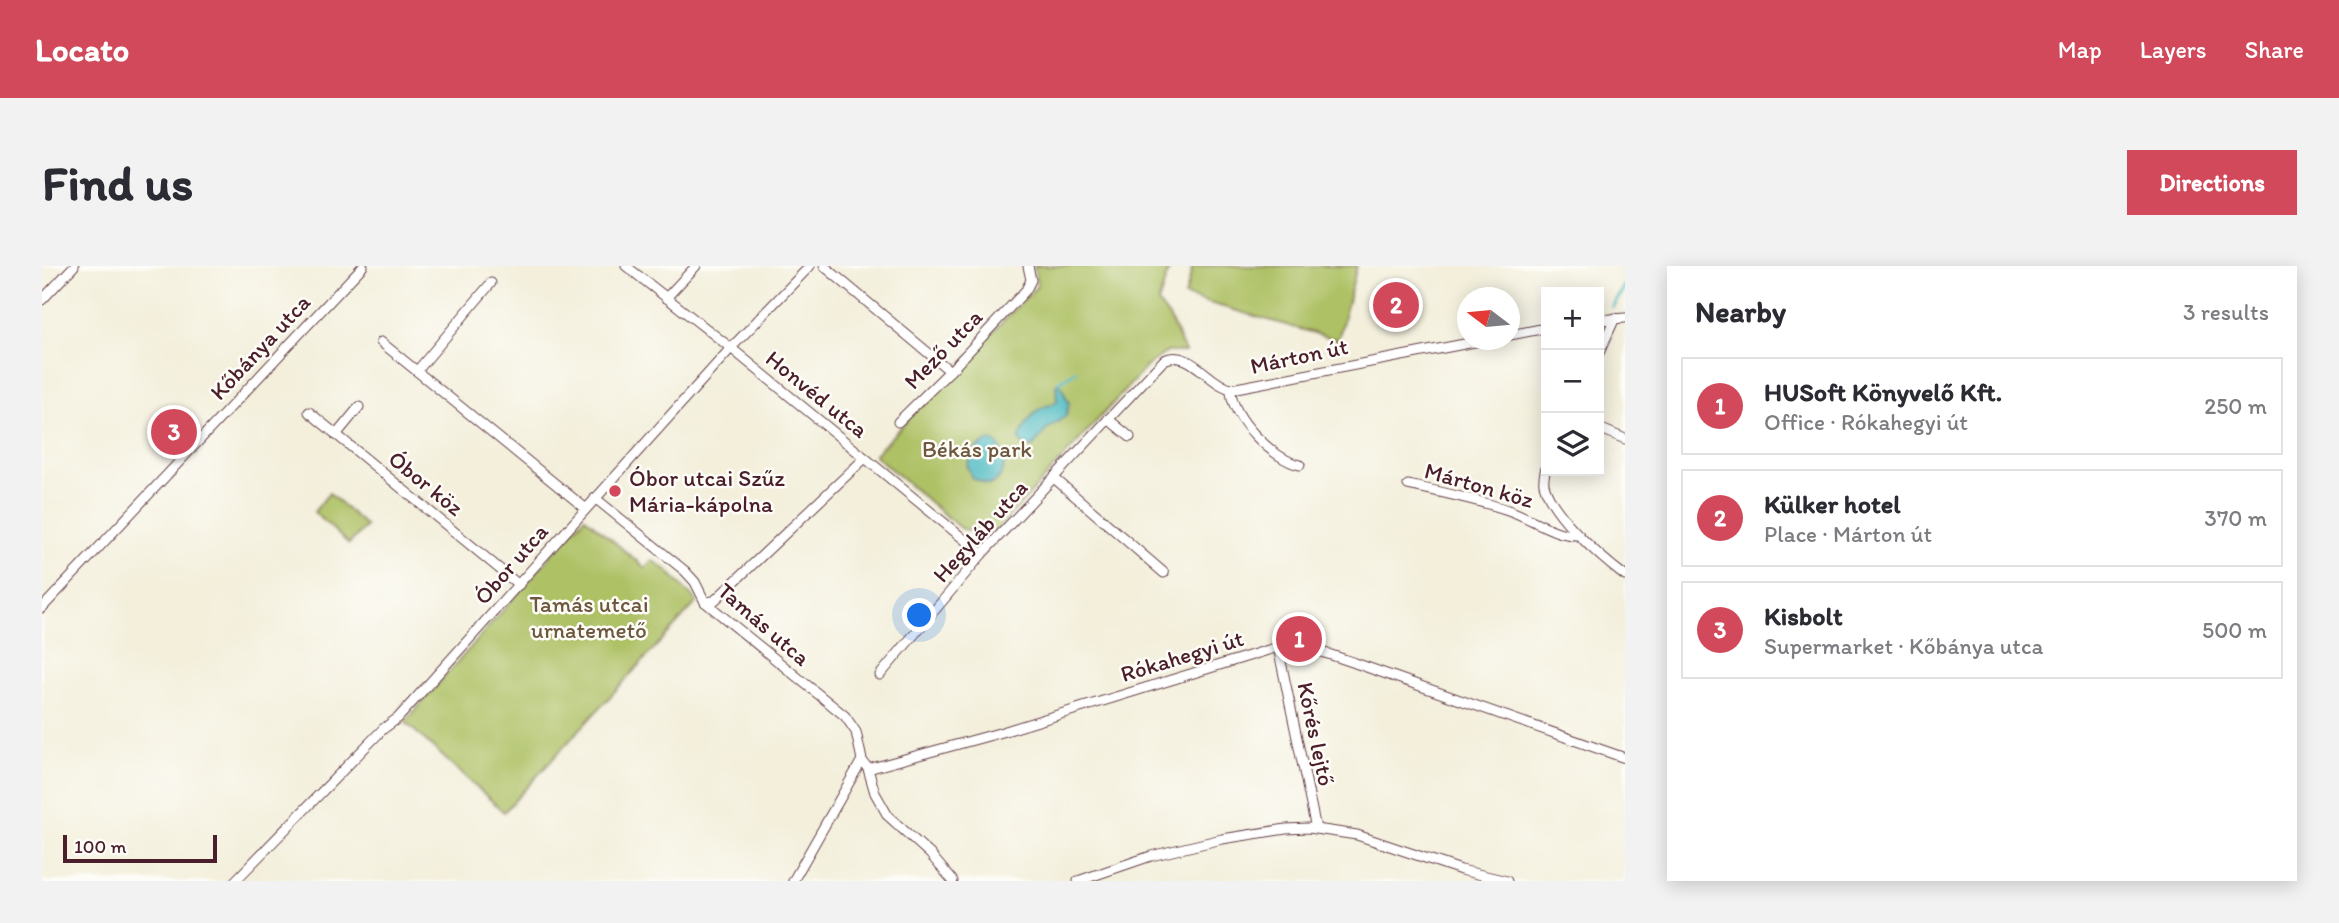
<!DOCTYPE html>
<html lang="en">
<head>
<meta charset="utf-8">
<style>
  body { margin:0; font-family:Itim,sans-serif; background:#f2f2f3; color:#2b2b33 }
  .controls { position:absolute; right:21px; top:21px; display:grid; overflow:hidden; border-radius:0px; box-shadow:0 4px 18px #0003 }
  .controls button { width:63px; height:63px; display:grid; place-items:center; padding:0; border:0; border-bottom:2px solid #e1e1e2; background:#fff; color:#2b2b33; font:35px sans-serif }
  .compass { position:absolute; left:1415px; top:21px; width:63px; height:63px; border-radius:50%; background:#fff; box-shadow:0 4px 18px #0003; rotate:286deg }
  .scale { position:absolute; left:21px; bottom:18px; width:154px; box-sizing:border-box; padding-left:7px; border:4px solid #4a1f2b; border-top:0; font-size:19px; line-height:24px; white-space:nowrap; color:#4a1f2b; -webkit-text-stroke:5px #fdfcf7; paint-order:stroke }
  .you { position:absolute; left:878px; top:350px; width:24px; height:24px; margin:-18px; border:5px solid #fff; border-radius:50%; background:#1a73e8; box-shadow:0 0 0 10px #1a73e833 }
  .badge { display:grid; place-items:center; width:46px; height:46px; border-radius:50%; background:#d1495b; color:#fff; font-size:23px; font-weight:700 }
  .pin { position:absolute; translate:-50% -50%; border:4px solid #fff; box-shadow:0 2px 7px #0006 }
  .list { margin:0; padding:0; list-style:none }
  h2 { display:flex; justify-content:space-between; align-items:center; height:91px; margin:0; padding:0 28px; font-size:30px }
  h2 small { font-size:23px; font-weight:400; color:#7c7c81 }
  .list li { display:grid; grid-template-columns:46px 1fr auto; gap:21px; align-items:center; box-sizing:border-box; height:98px; margin:0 14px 14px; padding:0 14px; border:2px solid #e1e1e2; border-radius:0px }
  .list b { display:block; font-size:26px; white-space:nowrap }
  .list p { margin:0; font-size:23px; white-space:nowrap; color:#7c7c81 }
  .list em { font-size:23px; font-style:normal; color:#7c7c81 }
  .icon { flex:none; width:38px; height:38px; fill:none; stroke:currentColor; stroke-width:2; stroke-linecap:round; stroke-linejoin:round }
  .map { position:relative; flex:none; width:1583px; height:615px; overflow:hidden; border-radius:0px }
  header { display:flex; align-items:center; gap:42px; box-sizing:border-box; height:98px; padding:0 35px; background:#d1495b; color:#fff }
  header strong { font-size:33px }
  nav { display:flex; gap:38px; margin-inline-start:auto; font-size:24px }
  .intro { display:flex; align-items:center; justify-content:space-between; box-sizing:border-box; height:168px; padding:0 42px }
  h1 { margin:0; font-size:49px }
  .button { padding:18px 32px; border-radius:0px; background:#d1495b; color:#fff; font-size:24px; font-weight:700 }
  main { display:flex; gap:42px; padding:0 42px }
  aside { flex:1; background:#fff; border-radius:0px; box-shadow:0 4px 18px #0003 }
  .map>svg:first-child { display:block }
</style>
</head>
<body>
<header>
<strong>Locato</strong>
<nav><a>Map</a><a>Layers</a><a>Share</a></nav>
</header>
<div class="intro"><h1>Find us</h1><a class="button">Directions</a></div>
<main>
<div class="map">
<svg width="1583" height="615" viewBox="0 0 1583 615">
  <rect width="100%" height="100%" fill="#fdfcf7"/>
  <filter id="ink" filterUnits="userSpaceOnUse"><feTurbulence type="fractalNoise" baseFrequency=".0143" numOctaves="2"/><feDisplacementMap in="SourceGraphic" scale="14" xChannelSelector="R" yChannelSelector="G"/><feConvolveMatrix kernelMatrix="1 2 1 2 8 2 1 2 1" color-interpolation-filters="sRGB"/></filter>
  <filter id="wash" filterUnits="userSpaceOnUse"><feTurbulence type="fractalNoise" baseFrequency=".00686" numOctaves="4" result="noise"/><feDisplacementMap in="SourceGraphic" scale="28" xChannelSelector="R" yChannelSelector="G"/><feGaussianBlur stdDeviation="1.57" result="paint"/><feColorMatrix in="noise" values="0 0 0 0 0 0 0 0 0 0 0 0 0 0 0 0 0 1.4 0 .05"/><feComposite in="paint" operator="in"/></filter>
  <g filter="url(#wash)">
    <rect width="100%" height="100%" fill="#f3efdb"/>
    <g fill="#aec165" stroke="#7c7048" stroke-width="2">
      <path d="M992 0H1128L1116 37 1128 53 1143 86H1125L1106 99 955 264 931 266 918 262 832 189 995 20Z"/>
      <path d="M1151 0H1315L1296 74 1143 30Z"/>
      <path d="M287 227 324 260 307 278 272 246Z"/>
      <path d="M543 251 603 302 610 294 626 305 655 336 462 546 363 456Z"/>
    </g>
    <g fill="#4bbac1" stroke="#4a6c76" stroke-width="2">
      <path d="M1017 116 1027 137 1024 150 1005 163 991 181H984L977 174C981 163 988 149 998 143 1004 139 1009 140 1015 135L1014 118Z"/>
      <path d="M949 174C967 184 967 210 947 219L930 212 925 200C929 188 937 178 949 174Z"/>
    </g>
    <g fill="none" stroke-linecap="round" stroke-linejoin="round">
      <g stroke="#4bbac1" stroke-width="3.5">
        <path d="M1570 41 1583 19"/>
        <path d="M1017 116 1034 105"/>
      </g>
    </g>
  </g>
  <g filter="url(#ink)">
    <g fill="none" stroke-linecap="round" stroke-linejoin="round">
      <defs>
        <g id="minor">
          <path d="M584 0 689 82 940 288"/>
          <path d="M782 0 908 105"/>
          <path d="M624 32 654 0"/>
          <path d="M0 34 32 0"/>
          <path d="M1557 54 1583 52"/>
          <path d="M1468 69 1504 62"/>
          <path d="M339 76 543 242"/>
          <path d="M1557 87 1573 52"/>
          <path d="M375 105 449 17"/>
          <path d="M1189 123C1188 151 1232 194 1258 199"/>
          <path d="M267 146 477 319"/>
          <path d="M1066 153 1088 171"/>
          <path d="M856 156 914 99 984 24 989 14 986 0"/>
          <path d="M1557 162 1583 173"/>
          <path d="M294 169 317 141"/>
          <path d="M1504 201C1503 207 1501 212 1502 218 1509 248 1559 292 1583 310"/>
          <path d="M1012 212 1122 307"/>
          <path d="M1366 219C1399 226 1433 233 1466 244 1490 252 1512 270 1537 269"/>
          <path d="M553 232 643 305 653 316 663 336 803 450 814 466 820 494 826 503 833 527 846 550 888 588 911 615"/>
          <path d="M663 336 672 335 823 192"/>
          <path d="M0 342 321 0"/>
          <path d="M1236 381 1274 563"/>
          <path d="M838 409 940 288 1122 94C1148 82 1165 117 1189 123L1443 74"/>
          <path d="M826 503 957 467 1236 381C1263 379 1287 388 1313 397L1583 492"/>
          <path d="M193 615 341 463 356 452 689 82 768 0"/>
          <path d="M751 615 820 494"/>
          <path d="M1036 615 1109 590 1180 573 1244 563 1267 562 1315 569 1419 604 1465 615"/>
        </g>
      </defs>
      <use href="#minor" stroke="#633e45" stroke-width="11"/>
      <use href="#minor" stroke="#fff" stroke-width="9"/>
    </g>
  </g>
  <circle fill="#d1495b" stroke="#fdfcf7" stroke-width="2.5" cx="573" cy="225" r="7"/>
  <g text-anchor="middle" stroke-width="5" stroke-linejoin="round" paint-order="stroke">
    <g font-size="23" fill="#4a1f2b" stroke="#fdfcf7">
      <text transform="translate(218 81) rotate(-47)" y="8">Kőbánya utca</text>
      <text transform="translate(901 83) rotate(-46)" y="8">Mező utca</text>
      <text transform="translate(1257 90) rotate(-12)" y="8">Márton út</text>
      <text transform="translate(775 128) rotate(39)" y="8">Honvéd utca</text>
      <text transform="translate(384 217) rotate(39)" y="8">Óbor köz</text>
      <text transform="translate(1437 219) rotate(16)" y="8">Márton köz</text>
      <text transform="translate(938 265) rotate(-48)" y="8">Hegyláb utca</text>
      <text transform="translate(469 298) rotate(-49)" y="8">Óbor utca</text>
      <text transform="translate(722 358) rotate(41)" y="8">Tamás utca</text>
      <text transform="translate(1140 390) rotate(-17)" y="8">Rókahegyi út</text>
      <text transform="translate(1274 468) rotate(78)" y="8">Kőrés lejtő</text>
    </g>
    <g font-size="23" fill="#6d583f" stroke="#fdfcf7">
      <text x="935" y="191">Békás park</text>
      <text x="547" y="346">Tamás utcai<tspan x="547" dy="26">urnatemető</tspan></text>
    </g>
    <g font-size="23" fill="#4a1f2b" stroke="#fdfcf7" text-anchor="start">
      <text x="587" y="220">Óbor utcai Szűz<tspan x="587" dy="26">Mária-kápolna</tspan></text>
    </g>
  </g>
</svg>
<div class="controls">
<button>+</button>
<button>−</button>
<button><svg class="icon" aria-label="layers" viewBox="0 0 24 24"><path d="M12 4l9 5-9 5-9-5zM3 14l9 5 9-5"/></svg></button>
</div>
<svg class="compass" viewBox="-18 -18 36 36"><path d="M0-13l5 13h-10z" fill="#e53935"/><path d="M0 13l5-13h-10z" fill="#7c7c81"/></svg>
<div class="scale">100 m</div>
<div class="you"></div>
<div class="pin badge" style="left:1257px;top:373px">1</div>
<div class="pin badge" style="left:1354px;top:39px">2</div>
<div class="pin badge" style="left:132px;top:166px">3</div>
</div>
<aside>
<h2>Nearby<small>3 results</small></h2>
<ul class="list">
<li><span class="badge">1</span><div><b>HUSoft Könyvelő Kft.</b><p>Office · Rókahegyi út</p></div><em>250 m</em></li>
<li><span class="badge">2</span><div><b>Külker hotel</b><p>Place · Márton út</p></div><em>370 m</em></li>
<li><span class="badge">3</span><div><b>Kisbolt</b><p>Supermarket · Kőbánya utca</p></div><em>500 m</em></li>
</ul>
</aside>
</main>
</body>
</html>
